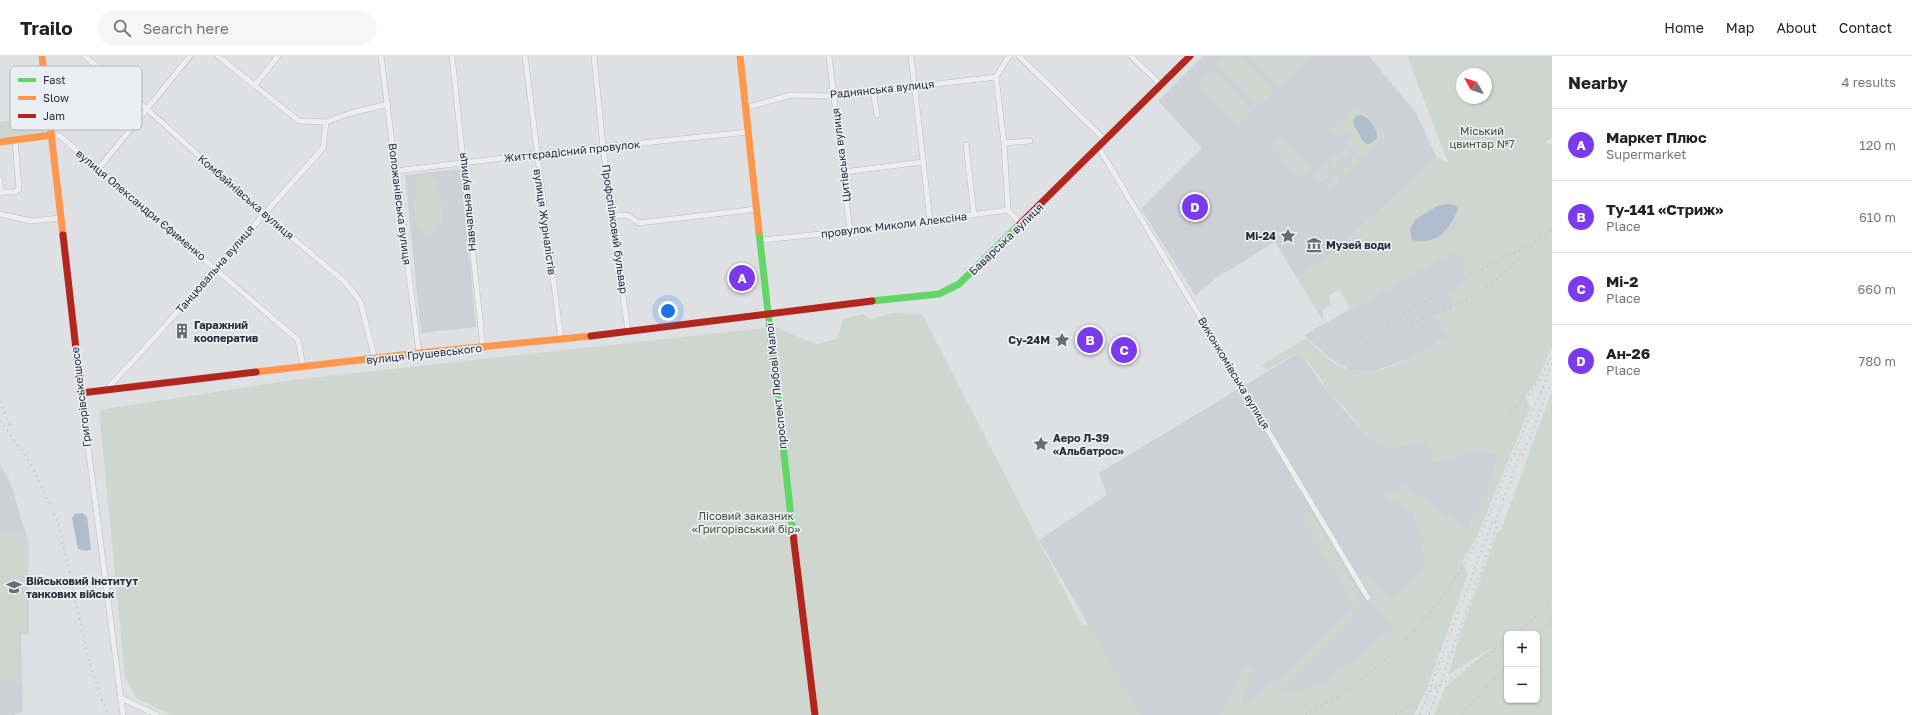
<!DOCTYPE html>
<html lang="en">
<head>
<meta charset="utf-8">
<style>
  body { margin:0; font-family:"Golos Text",sans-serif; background:#f6f6f6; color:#222 }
  .controls { position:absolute; right:12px; bottom:12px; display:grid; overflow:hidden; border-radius:6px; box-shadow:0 1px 3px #0004 }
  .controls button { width:36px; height:36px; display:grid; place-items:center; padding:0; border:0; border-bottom:1px solid #e0e0e0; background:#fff; color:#222; font:20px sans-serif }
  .compass { position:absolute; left:1456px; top:12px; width:36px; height:36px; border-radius:50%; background:#fff; box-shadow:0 1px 3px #0004; rotate:309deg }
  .you { position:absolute; left:668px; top:255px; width:14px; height:14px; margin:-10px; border:3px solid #fff; border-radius:50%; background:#1a73e8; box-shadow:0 0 0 6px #1a73e833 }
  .badge { display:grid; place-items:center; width:26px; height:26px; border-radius:50%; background:#7c3aed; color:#fff; font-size:13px; font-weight:700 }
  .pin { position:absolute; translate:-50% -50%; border:2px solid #fff; box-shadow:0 1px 4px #0006 }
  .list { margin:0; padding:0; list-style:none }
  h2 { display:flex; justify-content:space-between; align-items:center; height:52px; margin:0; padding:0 16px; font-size:17px }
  h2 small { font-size:13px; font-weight:400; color:#767676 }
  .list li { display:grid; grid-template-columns:26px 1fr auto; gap:12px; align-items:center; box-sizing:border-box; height:72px; padding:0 16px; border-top:1px solid #e0e0e0 }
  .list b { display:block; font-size:15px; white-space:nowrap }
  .list p { margin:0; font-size:13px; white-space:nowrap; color:#767676 }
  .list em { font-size:13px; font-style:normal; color:#767676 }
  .icon { flex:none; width:22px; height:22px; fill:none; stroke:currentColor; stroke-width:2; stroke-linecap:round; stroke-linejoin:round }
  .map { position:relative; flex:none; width:1552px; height:659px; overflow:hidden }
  header { display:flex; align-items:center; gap:24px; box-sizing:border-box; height:56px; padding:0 20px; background:#fff; border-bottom:1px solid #e0e0e0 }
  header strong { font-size:19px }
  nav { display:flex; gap:22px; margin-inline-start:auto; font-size:14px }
  .search { width:280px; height:36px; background:#f6f6f6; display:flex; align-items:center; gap:10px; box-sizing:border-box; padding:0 14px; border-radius:22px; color:#767676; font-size:15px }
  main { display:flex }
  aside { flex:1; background:#fff }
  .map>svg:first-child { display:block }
</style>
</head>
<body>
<header>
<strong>Trailo</strong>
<div class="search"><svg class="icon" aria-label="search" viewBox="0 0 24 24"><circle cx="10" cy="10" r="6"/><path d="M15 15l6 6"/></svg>Search here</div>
<nav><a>Home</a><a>Map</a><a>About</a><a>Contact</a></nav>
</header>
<main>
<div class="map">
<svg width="1552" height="659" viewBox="0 0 1552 659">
  <rect width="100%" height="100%" fill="#dee0e3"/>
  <g fill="#cdd0d6">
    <path d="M1203 0H1369L1416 57 1437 102 1328 201 1297 222 1275 186 1216 222 1195 239 1141 153 1202 92 1158 45Z"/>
    <path d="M461 113 476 271 421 277 405 119Z"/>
    <path d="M1455 194 1463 207 1466 225 1453 253 1435 260 1449 280 1421 296 1408 303 1377 314 1367 316 1350 314 1328 301 1304 279Z"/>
    <path d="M1300 296 1326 334 1367 379 1381 389 1392 391 1425 386 1434 406 1474 394 1495 398 1498 403 1458 501 1407 572 1311 648 1260 659H1141L1039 484 1107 439 1099 417Z"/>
    <path d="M0 409 10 425 28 485 29 578 21 579 23 655 14 659H0Z"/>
  </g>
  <g fill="#cfd6cf" fill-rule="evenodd">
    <path d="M1227 0H1242L1275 35 1257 51 1218 9Z"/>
    <path d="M1247 0H1309L1278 31Z"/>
    <path d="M1407 0H1552V82L1544 87 1552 88V292L1536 326 1525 340 1530 352 1477 480 1462 506 1468 517 1464 529 1428 630 1414 659H1218L1221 652 1227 644 1243 610 1249 608 1255 613 1240 652 1288 615 1350 554C1345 518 1309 494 1302 458L1311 456 1355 532 1361 549 1351 565 1282 634C1321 643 1365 592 1393 571L1368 542 1358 526 1367 518 1391 543 1411 525 1425 506 1414 458 1385 440 1403 429 1467 473 1498 403 1495 398 1474 394 1434 406 1425 386 1392 391 1381 389 1367 379 1344 351 1326 334 1321 322 1300 296 1267 314 1262 309 1306 282C1319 294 1333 310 1350 314 1382 323 1423 295 1449 280L1435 260 1453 253 1447 236 1466 225 1463 207 1455 195 1352 254 1339 233 1329 240 1331 248 1323 254 1324 267 1297 222 1328 201 1437 102 1448 106ZM1462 18H1486V42H1462Z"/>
    <path d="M1212 14 1253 56 1238 70 1197 28Z"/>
    <path d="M1357 48 1386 80 1364 100 1357 98 1346 89 1354 81 1348 75 1340 82 1330 73Z"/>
    <path d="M44 60 45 80 0 86V66Z"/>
    <path d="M1280 79 1310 112 1299 122 1269 89Z"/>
    <path d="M1345 91 1351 98 1347 102 1342 103 1337 98Z"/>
    <path d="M1336 99 1341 104V109L1336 113 1329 106Z"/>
    <path d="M1354 100 1360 106 1353 113 1349 109V104Z"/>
    <path d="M1327 108 1334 115 1322 127 1315 120Z"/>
    <path d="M1348 110 1351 114 1344 121 1338 115 1343 111Z"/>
    <path d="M1336 117C1341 125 1336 130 1330 135L1324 129Z"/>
    <path d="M423 118C429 118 433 119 437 124 440 129 443 162 441 168 440 173 436 177 431 179L421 176 415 168 412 132 415 124Z"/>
    <path d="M893 257 922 258 1082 569 1090 568 1142 659H171L136 642 125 620 99 354 293 324 774 271 816 288 837 283 843 263 863 258 870 263Z"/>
    <path d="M1552 335V659H1434L1445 631 1493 591 1448 619 1460 579 1497 476 1501 474ZM1507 578H1537V644H1507Z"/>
    <path d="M0 476H24L27 485V576L18 577 21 626H0Z"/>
  </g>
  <g fill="#aebccd">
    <path d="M1362 59C1370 63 1378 73 1377 82L1370 88H1366L1362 84 1353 66 1356 60Z"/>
    <path d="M1447 148 1455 149 1458 153C1449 175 1437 189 1412 184L1410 173 1415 164 1437 150Z"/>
    <path d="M82 457 87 461 91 493 87 495 78 493 72 462 75 458Z"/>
  </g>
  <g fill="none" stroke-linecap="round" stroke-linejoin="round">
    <defs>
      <g id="street">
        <path d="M85 0 147 53 264 158 345 226 360 245 375 303"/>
        <path d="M218 0 299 65 326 66 351 57 388 48"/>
        <path d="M381 0 419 297"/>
        <path d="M452 0 483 292"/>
        <path d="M525 0 561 284"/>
        <path d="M594 0 603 91 628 275"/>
        <path d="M829 0 850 175"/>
        <path d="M911 0 930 165"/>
        <path d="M1019 0 1106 85"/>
        <path d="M1131 0 1161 29"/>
        <path d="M255 29 278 0"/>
        <path d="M873 35 877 59"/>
        <path d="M745 52 791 39 834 40 996 21"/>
        <path d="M52 79 60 80 298 284 303 310"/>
        <path d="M1004 87 1030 85"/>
        <path d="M966 89 974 159"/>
        <path d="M1099 92 1368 542"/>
        <path d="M99 112 190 0"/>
        <path d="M396 115 536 98 748 76"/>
        <path d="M843 116 923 106"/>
        <path d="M0 124V137"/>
        <path d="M1 136H15L19 133 15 85"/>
        <path d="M1008 154 1004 87 996 21 1009 0"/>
        <path d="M0 158 31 165 60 162"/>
        <path d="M613 160 627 159 639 167 757 153"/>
        <path d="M761 184 850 175 1008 154 1021 169"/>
        <path d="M106 334 155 281 323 92 326 66"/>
        <path d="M81 337 123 659"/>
        <path d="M121 642 157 659"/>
      </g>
    </defs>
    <use href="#street" stroke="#bcbec1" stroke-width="6"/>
    <use href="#street" stroke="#eeeef0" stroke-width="5"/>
    <g stroke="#63d668" stroke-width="7">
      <path d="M759 176 793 478"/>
      <path d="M872 245 939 238 959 228 1020 168"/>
    </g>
    <g stroke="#ff974d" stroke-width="7">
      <path d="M42 0 63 179"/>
      <path d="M740 0 759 176"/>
      <path d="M0 86 52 79"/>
      <path d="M256 316 419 297 591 280"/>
    </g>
    <g stroke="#b3261e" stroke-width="7">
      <path d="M1020 168 1190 0"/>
      <path d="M63 179 81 337 256 316"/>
      <path d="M591 280 872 245"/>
      <path d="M793 478 815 659"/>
    </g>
    <g stroke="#c7c8cb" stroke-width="1.5" stroke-dasharray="2 4" stroke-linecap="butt">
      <path d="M1356 292 1470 242 1484 234 1532 192"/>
      <path d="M1335 296 1495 206 1526 191 1552 174"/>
      <path d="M1541 337 1552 307"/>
      <path d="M0 345 10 370"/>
      <path d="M1510 355C1531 340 1542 321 1552 298"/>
      <path d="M0 364 32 410 58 467 90 609 103 647 109 659"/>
      <path d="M1523 400 1549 331"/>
      <path d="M1495 467 1522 393"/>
      <path d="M1517 578 1552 545"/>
      <path d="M1537 579 1552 564"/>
      <path d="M1305 659C1379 621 1441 557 1478 482 1490 459 1499 434 1509 410 1519 384 1531 358 1543 332"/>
      <path d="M1395 659 1507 585"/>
      <path d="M1420 659 1494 461"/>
      <path d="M1429 659 1500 462"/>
      <path d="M1462 659 1470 649 1507 610"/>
    </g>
  </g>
  <defs>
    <symbol id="sight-bare" viewBox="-9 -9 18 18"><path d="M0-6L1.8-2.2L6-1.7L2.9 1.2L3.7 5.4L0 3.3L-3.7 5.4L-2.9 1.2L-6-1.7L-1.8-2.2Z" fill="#676c75" stroke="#ebeef3" stroke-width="2.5" paint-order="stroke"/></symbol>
    <symbol id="museum-bare" viewBox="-9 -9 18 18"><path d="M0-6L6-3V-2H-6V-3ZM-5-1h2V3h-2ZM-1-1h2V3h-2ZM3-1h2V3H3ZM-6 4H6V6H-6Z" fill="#676c75" stroke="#ebeef3" stroke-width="2.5" paint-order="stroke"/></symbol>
    <symbol id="building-bare" viewBox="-9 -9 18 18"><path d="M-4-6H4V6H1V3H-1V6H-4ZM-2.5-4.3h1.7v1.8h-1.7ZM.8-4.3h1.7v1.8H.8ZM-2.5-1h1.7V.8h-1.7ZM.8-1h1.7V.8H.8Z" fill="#676c75" stroke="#ebeef3" stroke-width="2.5" paint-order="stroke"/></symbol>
    <symbol id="university-bare" viewBox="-9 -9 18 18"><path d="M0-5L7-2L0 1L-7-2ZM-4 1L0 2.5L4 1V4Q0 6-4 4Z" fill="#676c75" stroke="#ebeef3" stroke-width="2.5" paint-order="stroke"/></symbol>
  </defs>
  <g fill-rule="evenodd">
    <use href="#sight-bare" x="1277" y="169" width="22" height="22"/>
    <use href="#museum-bare" x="1303" y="178" width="22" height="22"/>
    <use href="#building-bare" x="171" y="264" width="22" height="22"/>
    <use href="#sight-bare" x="1051" y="273" width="22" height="22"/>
    <use href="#sight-bare" x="1030" y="377" width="22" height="22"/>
    <use href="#university-bare" x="3" y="520" width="22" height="22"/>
  </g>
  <g text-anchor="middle" stroke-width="3.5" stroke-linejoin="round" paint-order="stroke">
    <g font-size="11" fill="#272e3a" stroke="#ebeef3">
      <text transform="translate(882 33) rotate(-6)" y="4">Раднянська вулиця</text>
      <text transform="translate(572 95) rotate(-6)" y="4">Життєрадісний провулок</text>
      <text transform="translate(841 99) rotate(-97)" y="4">Цитівська вулиця</text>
      <text transform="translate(246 141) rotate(41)" y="4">Комбайнівська вулиця</text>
      <text transform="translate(467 146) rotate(-96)" y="4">Навчальна вулиця</text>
      <text transform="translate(400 148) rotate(83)" y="4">Воложанівська вулиця</text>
      <text transform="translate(141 149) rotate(40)" y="4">вулиця Олександри Єфименко</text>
      <text transform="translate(545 166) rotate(82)" y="4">вулиця Журналістів</text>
      <text transform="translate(894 169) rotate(-7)" y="4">провулок Миколи Алексіна</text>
      <text transform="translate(615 173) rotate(82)" y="4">Профспілковий бульвар</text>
      <text transform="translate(1006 183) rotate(-44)" y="4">Баварська вулиця</text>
      <text transform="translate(215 213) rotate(-49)" y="4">Танцювальна вулиця</text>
      <text transform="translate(424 298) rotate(-6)" y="4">вулиця Грушевського</text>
      <text transform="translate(1234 317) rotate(59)" y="4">Виконкомівська вулиця</text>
      <text transform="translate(776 330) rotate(-96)" y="4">проспект Любові Малої</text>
      <text transform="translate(81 341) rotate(-97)" y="4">Григорівське шосе</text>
    </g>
    <g font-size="11" fill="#3b5536" stroke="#ebeef3">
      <text x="1482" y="79">Міський<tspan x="1482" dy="13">цвинтар №7</tspan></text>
      <text x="746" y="464">Лісовий заказник<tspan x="746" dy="13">«Григорівський бір»</tspan></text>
    </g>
    <g font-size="11" font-weight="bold" fill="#272e3a" stroke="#ebeef3" text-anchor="start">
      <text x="1276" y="184" text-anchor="end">Мі-24</text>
      <text x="1326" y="193">Музей води</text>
      <text x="194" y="273">Гаражний<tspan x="194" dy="13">кооператив</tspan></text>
      <text x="1050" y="288" text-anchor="end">Су-24М</text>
      <text x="1053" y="386">Аеро Л-39<tspan x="1053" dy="13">«Альбатрос»</tspan></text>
      <text x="26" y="529">Військовий інститут<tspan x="26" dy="13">танкових військ</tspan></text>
    </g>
  </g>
  <rect x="10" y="10" width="132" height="64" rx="6" fill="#ebeef3" stroke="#b0b4bc" stroke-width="1"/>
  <rect x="18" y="22" width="18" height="4" fill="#63d668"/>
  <rect x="18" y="40" width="18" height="4" fill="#ff974d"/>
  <rect x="18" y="58" width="18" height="4" fill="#b3261e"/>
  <g font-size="11" fill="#272e3a">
    <text x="43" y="28">Fast</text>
    <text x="43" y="46">Slow</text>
    <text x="43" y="64">Jam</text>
  </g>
</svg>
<div class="controls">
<button>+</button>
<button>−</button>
</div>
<svg class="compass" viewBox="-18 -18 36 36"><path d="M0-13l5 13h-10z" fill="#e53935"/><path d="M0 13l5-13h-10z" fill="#767676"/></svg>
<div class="you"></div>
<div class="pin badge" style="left:742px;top:222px">A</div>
<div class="pin badge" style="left:1090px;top:284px">B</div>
<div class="pin badge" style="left:1124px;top:294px">C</div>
<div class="pin badge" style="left:1195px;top:151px">D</div>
</div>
<aside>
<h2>Nearby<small>4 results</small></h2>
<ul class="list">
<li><span class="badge">A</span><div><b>Маркет Плюс</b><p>Supermarket</p></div><em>120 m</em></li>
<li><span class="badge">B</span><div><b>Ту-141 «Стриж»</b><p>Place</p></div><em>610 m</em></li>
<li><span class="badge">C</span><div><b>Мі-2</b><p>Place</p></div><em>660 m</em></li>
<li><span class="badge">D</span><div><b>Ан-26</b><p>Place</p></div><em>780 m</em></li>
</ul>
</aside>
</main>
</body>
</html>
